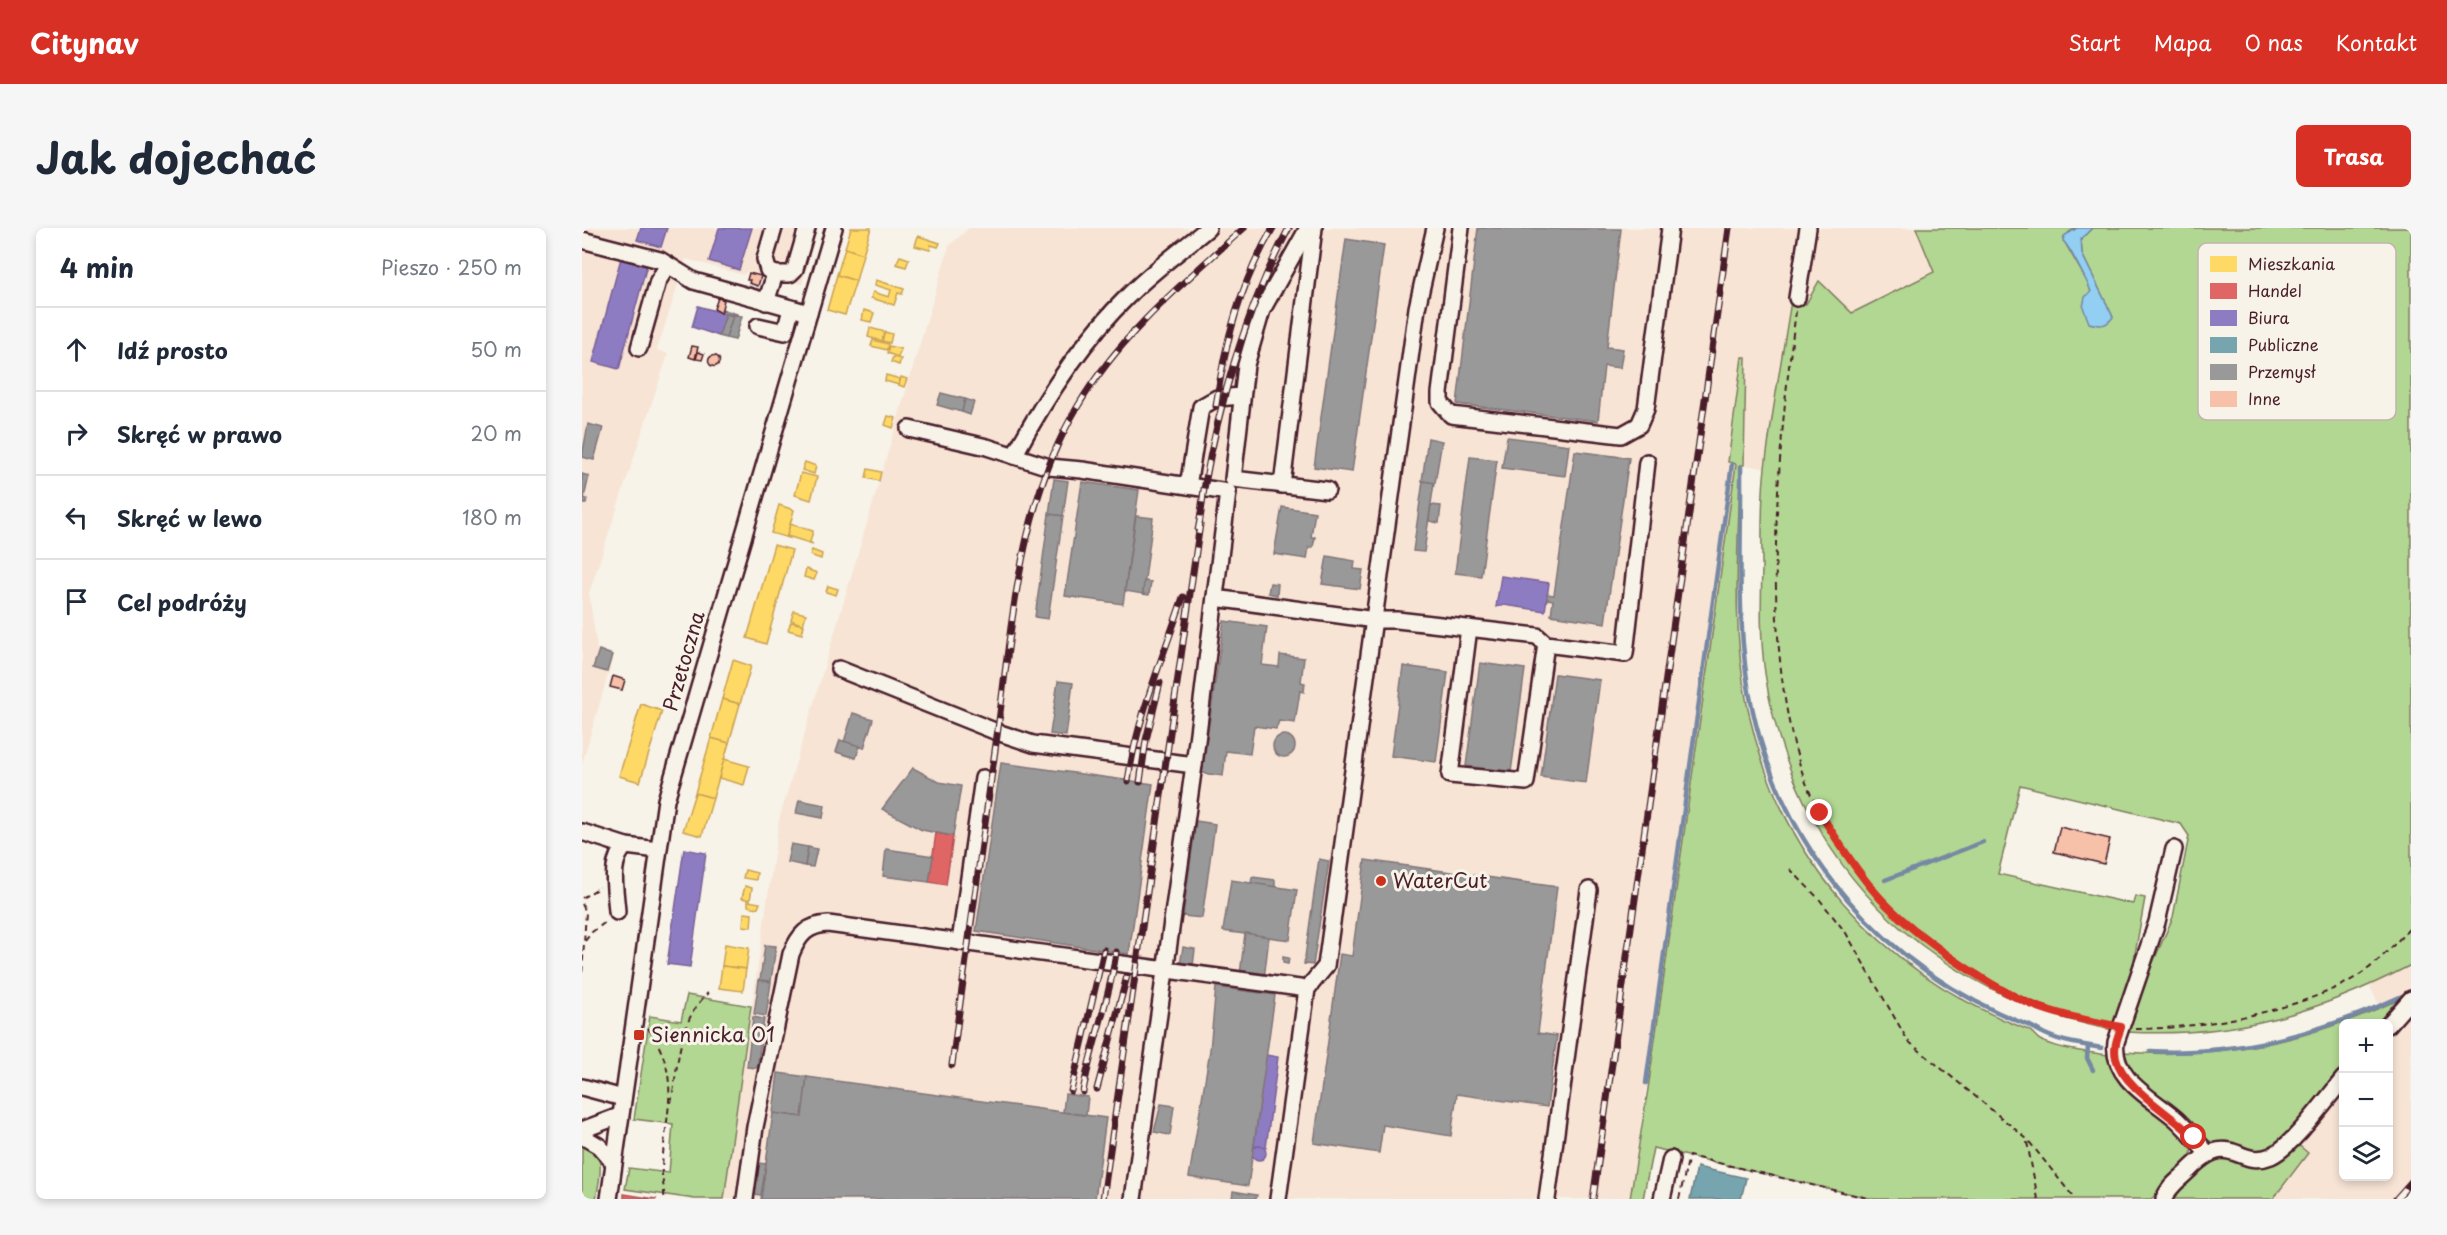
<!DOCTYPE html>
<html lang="pl">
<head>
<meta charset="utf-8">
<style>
  body { margin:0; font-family:"Playpen Sans",sans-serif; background:#f6f6f7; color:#1f2937 }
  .controls { position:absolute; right:18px; bottom:18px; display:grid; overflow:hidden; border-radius:9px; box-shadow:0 3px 9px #0003 }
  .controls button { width:54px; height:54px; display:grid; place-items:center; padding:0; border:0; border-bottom:2px solid #e0e1e3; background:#fff; color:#1f2937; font:30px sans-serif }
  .stop { position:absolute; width:18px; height:18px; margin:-14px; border:4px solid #d93025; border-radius:50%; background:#fff }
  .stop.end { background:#d93025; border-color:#fff; box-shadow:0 2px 6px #0008 }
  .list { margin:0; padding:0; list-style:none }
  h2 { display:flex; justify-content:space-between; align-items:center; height:78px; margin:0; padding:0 24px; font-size:26px }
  h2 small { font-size:20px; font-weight:400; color:#747a83 }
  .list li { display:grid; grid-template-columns:39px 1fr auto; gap:18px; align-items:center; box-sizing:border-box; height:84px; padding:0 24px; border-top:2px solid #e0e1e3 }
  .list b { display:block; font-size:22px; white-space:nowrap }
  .list em { font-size:20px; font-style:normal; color:#747a83 }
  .icon { flex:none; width:33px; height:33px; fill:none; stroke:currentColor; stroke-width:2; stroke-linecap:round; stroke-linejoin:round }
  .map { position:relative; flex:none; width:1829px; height:971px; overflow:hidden; border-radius:9px }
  header { display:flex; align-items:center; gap:36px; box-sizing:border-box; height:84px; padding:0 30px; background:#d93025; color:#fff }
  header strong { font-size:28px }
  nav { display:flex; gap:33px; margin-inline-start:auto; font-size:21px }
  .intro { display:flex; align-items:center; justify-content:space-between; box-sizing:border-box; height:144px; padding:0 36px }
  h1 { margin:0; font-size:42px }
  .button { padding:15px 27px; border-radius:9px; background:#d93025; color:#fff; font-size:21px; font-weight:700 }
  main { display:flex; gap:36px; padding:0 36px }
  aside { flex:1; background:#fff; border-radius:9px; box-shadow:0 3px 9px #0003 }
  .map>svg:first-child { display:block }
</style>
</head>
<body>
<header>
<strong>Citynav</strong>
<nav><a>Start</a><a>Mapa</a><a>O nas</a><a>Kontakt</a></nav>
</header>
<div class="intro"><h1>Jak dojechać</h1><a class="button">Trasa</a></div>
<main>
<aside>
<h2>4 min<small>Pieszo · 250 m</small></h2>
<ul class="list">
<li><svg class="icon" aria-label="ahead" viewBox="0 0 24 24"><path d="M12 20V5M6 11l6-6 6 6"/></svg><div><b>Idź prosto</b></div><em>50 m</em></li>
<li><svg class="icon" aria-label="right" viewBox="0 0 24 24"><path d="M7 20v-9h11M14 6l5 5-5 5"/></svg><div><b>Skręć w prawo</b></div><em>20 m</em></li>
<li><svg class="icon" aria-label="left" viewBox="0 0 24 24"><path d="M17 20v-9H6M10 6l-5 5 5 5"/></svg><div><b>Skręć w lewo</b></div><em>180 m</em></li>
<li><svg class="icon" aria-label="arrive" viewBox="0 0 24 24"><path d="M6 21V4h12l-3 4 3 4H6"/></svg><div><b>Cel podróży</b></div></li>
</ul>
</aside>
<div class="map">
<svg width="1829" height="971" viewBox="0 0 1829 971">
  <rect width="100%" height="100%" fill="#f7f3e8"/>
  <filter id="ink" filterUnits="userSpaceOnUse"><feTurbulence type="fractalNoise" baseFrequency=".0167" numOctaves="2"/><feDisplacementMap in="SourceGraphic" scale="12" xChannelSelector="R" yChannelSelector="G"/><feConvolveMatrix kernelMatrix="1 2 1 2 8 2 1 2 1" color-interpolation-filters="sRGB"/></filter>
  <g filter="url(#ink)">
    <g fill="#f7e4d5">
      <path d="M0 0H236L220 56 166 43 161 47 104 31 75 122 86 126 7 365 15 421 32 426 0 536Z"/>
      <path d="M387 0H1334L1352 44 1270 85 1238 54 1224 76 1209 74 1183 240 1155 236 1048 971H142L197 592 367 18Z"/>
      <path d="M1829 737V971H1691L1726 925 1698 900 1761 827 1762 948H1806V796L1788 758Z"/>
    </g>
    <g fill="#b2d792" stroke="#7e7b5e" stroke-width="1.5">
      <path d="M1334 0H1495L1487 4 1482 13 1507 57 1509 65 1531 89 1500 26 1499 11 1510 0H1829V737C1736 785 1651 810 1545 804L1562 755 1591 689 1607 608 1599 596 1438 557 1416 646 1551 676 1553 668 1563 670 1551 737 1531 802C1453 787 1385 755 1323 704 1246 639 1197 544 1183 445 1178 410 1179 375 1180 340 1180 307 1179 273 1183 240 1190 184 1200 129 1209 73L1224 76 1237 53 1270 85 1352 44Z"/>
      <path d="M1160 129H1164L1162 237H1158C1157 315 1149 398 1165 476 1196 630 1299 745 1444 801 1451 803 1453 809 1458 812 1474 821 1506 824 1525 827 1529 842 1537 855 1549 866 1563 879 1614 906 1609 926 1605 944 1582 959 1569 971H1292L1071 920 1061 971H1048L1066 861 1154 236 1146 234Z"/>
      <path d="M105 767 169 778 142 971H113L43 961 47 940 87 945 91 896 52 891 68 788 99 793Z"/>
      <path d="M1820 770 1802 795 1762 796 1761 838 1757 848 1718 894 1684 922 1671 923 1623 912 1554 849 1539 824C1643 831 1725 814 1820 770Z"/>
      <path d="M1713 914 1726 925 1691 971H1588L1619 937 1637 928 1670 936Z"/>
      <path d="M0 915C26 927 18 947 14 971H0Z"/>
    </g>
    <path fill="#93cef3" stroke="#7688a3" stroke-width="1.5" d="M1495 0H1510L1499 11 1500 26 1531 89C1524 99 1518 98 1507 95L1501 79 1503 69 1509 64C1507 57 1486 16 1481 13L1482 8Z"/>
    <g fill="#ffd966" stroke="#c9a154" stroke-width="1.5">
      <path d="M269 0H289L281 26 263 20Z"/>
      <path d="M336 8 358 15 356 19 349 17 348 22 333 18Z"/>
      <path d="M263 20 281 26 274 53 255 47Z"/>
      <path d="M318 28 327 31 324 39 314 36Z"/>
      <path d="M255 47 274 53 263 87 245 82Z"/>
      <path d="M294 52 322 61 320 66 316 65 312 77 289 70 291 64 307 69 309 62 293 57Z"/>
      <path d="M282 82 292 85 289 94 280 92Z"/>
      <path d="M288 100 303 104 300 113 286 109Z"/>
      <path d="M303 104 310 106 308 115 300 113Z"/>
      <path d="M291 112 306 116 305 122 289 118Z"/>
      <path d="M307 118 319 121 316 129 305 125Z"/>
      <path d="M311 129 319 131 317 137 309 134Z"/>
      <path d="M304 147 318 151 317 157 303 153Z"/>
      <path d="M319 149 325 151 322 159 317 157Z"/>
      <path d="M306 188 314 190 311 200 303 197Z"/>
      <path d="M223 234 234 238 232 246 220 242Z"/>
      <path d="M286 241 299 244 297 253 284 250Z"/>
      <path d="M219 245 235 249 229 272 213 267Z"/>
      <path d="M197 277 212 282 205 308 207 310 189 305Z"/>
      <path d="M208 296 231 303 228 314 231 316 205 308Z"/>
      <path d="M192 317 210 322 184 416 165 410Z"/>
      <path d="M230 322 240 326 239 331 228 327Z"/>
      <path d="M224 341 235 345 232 352 222 349Z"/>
      <path d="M246 358 256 361 254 367 244 364Z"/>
      <path d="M212 383 224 386 221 397 209 392Z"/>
      <path d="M209 394 222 397 220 406 206 402Z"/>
      <path d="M151 432 169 438 158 476 140 471Z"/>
      <path d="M140 471 158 476 147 515 129 510Z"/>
      <path d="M59 476 80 483 58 554 37 548Z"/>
      <path d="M129 510 147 515 131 570 113 565Z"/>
      <path d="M142 531 167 538 162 557 137 550Z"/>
      <path d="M113 565 131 570 120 608 101 603Z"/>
      <path d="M163 642 175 645 174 652 161 650Z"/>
      <path d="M163 658 170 660 168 672 160 670Z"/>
      <path d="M166 673 178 675 176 680 166 678Z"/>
      <path d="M162 685 170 686 169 699 161 698Z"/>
      <path d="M143 716 167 720 164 741 140 738Z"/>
      <path d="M140 738 164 741 161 763 137 760Z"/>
    </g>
    <g fill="#e06666" stroke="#b35154" stroke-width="1.5">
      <path d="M354 605 371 608 364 657 347 654Z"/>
      <path d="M42 966 67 970 75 971H42Z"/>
    </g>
    <g fill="#8e7cc3" stroke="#7a6095" stroke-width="1.5">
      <path d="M59 0H85L79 19 55 12Z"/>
      <path d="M137 0H170L157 42 127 33Z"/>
      <path d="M39 30 65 37 37 141 11 134Z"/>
      <path d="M116 78 144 86 137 108 110 99Z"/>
      <path d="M919 348 967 355 963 383 922 377 914 379Z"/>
      <path d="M102 621 124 625 108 739 85 736Z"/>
      <path d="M684 827 696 829 684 920 672 918Z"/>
      <circle cx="677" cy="925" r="7"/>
    </g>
    <path fill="#76a5af" stroke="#697d87" stroke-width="1.5" d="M1115 939 1164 950 1159 971H1108Z"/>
    <g fill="#999" stroke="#817478" stroke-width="1.5">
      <path d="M896 0 1039 1 1025 119 1041 121 1038 140 1022 138 1016 193 875 176Z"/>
      <path d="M764 11 802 17 770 244 732 239Z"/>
      <path d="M140 81 155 86V87L139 85Z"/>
      <path d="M144 86 151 88 144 110 137 108Z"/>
      <path d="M154 87 160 88 153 112 144 110 151 88Z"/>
      <path d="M359 165 383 171 380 184 355 177Z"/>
      <path d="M383 171 392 174 388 187 380 184Z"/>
      <path d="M6 196 21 200 12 232 0 229Z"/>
      <path d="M925 209 987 217 983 248 920 240Z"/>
      <path d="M846 210 860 213 853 255 840 253Z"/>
      <path d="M993 223 1047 230 1023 395 969 387 971 372 965 371V366L972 367Z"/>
      <path d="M888 229 915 232 899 348 873 345Z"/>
      <path d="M0 246 7 248 2 270 5 271 4 276H0Z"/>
      <path d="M472 251 486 253 481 288 467 286Z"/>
      <path d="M841 253 852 255 842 324 831 323Z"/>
      <path d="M500 254 557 262 541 376 483 368Z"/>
      <path d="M849 277 859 278 857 295 847 293Z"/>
      <path d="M700 279 733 284 729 309H733L731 319H727L725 331 692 326Z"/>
      <path d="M467 286 481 288 466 391 453 389Z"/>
      <path d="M554 288 571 290 561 366 543 363Z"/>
      <path d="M745 328 773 333 772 341 781 342 778 361 740 356Z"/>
      <path d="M562 353 569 354 567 367 561 366Z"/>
      <path d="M688 355 696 356 695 367 686 365Z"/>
      <path d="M642 393 685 399 680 437 697 439 698 427 722 430 719 454 723 455 722 464 718 463 713 495 697 493 694 501 672 498 668 526 644 523 641 548 620 545Z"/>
      <path d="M17 422 30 427 25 444 11 440Z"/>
      <path d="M898 435 943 441 929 544 884 538Z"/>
      <path d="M821 438 866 444 854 534 809 528Z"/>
      <path d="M973 446 1018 452 1004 555 959 549Z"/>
      <path d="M476 453 491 455 484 508 468 506Z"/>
      <path d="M271 485 291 491 282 520 262 514Z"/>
      <circle cx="702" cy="518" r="11"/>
      <path d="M258 512 278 518 274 530 254 524Z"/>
      <path d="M419 535 571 556 547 726 394 703Z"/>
      <path d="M331 540 357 554 379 558 371 608 340 602 300 581Z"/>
      <path d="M217 572 243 577 241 590 214 585Z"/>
      <path d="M614 593 633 596 620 690 601 688Z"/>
      <path d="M209 616 226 619 223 638 205 634Z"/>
      <path d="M226 619 235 621 231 639 223 638Z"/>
      <path d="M304 621 351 628 347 654 301 648Z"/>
      <path d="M737 631 747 633 731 737 722 736Z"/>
      <path d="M783 632 975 659 956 805 975 808 965 879 875 866 869 908 801 897 797 925 732 915 758 726 770 728Z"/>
      <path d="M670 649 693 652V659L669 656Z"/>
      <path d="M649 652 715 662 708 712 641 703Z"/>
      <path d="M663 705 687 709 682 751 658 747Z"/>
      <path d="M183 717 194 718 189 753 178 752Z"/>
      <path d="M601 719 613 721 611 738 598 737Z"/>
      <path d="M701 729 707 730 706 736 701 735Z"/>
      <path d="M177 752 189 754 184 788 172 786Z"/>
      <path d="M634 759 693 767 666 958 607 949 628 822Z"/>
      <path d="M171 789 182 791 175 840 165 839Z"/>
      <path d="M196 845 225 849 220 889 191 885Z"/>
      <path d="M225 849 524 890 513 971H179L191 885 220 889Z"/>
      <path d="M483 866 506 869 504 887 481 884Z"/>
      <path d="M579 876 592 878 588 907 572 904Z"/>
      <path d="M175 935 184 936 179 967 170 966Z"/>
      <path d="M651 963 675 967 674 971H650Z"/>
    </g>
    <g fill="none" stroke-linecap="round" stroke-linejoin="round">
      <g stroke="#7688a3" stroke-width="4.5">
        <path d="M1159 239C1160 318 1153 401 1170 479 1201 625 1304 742 1443 796 1450 798 1456 803 1463 806 1480 814 1501 817 1520 820"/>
        <path d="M1303 652 1401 614"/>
        <path d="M1506 818 1505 830 1511 842"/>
        <path d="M1568 823C1656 828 1740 805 1820 768"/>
        <path d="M1064 855 1150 236"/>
      </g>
    </g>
    <g fill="#f6c0a9" stroke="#4a1f2b" stroke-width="1.5">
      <path d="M167 45 179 48 176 58 167 55 168 52H165Z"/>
      <path d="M136 70 142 72 139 85 132 81Z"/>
      <path d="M110 118 116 119 113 131 107 129Z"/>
      <path d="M116 124 122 126 120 132 114 131Z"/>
      <circle cx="132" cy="133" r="5.5"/>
      <path d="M31 448 43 452 40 462 28 459Z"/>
      <path d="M1478 599 1528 611 1522 636 1472 624Z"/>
    </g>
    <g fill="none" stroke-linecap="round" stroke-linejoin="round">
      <defs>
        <g id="minor">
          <path d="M192 0 183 31 186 42 193 46"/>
          <path d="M726 0 680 82 664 137 651 251 745 262"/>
          <path d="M879 0 858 165V174L869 187 1039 207 1057 197 1064 181 1088 0"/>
          <path d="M0 12 78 32 112 53 227 85"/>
          <path d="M1215 70 1226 0"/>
          <path d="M184 74 193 46H208L213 41 225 0"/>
          <path d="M176 98 203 104 209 81"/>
          <path d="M57 120 76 53 86 37"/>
          <path d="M327 201 405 219 467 239 500 242 646 264 612 537 551 971"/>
          <path d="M432 228C463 170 499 114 546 68 570 43 600 22 626 0"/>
          <path d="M700 257 732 0"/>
          <path d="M606 258 619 179 635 170 660 168"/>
          <path d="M633 370 793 392H815L955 408 964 416 1043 426 1065 234"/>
          <path d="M887 400 868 547 944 554 964 416"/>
          <path d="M257 441 415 504 451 516 612 537"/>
          <path d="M0 604 44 618 76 622"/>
          <path d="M1592 621 1575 694 1534 814C1529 851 1570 870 1594 891 1605 901 1615 913 1625 925"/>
          <path d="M35 684C34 664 26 632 44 618"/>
          <path d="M378 714 401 550"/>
          <path d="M1806 797 1829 771"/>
          <path d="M0 859 41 870"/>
          <path d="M0 902 37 888"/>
          <path d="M0 908 17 918 31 934"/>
          <path d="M27 971 84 572 252 0"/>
          <path d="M163 971 173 899 209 726C217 707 225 697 246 696L725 761"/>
          <path d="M696 971 725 761 744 738 835 80 853 0"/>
          <path d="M965 971 1007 662"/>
          <path d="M1080 971 1089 931"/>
          <path d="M1582 971C1586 959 1597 952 1606 943 1649 898 1655 942 1689 928 1710 919 1746 869 1762 850"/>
        </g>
      </defs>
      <use href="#minor" stroke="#4a1f2b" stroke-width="20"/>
      <g stroke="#4a1f2b" stroke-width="2" stroke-dasharray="6 4.5" stroke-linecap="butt">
        <path d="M1214 83C1196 217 1178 404 1217 534 1240 612 1297 676 1361 722 1416 761 1457 783 1524 796"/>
        <path d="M1208 641 1238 672 1264 705 1326 813 1445 911 1493 971"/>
        <path d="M0 670 18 659"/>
        <path d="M0 676 4 684 0 746"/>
        <path d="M3 713 10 704 25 693"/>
        <path d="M66 800C101 850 83 884 80 939 79 949 83 960 82 971"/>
        <path d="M1554 801C1617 801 1731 781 1783 743 1800 731 1814 714 1829 699"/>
        <path d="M89 875C97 837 95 794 126 765"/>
        <path d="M1445 914 1456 971"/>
        <path d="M1097 971 1107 928 1289 971"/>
      </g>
      <use href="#minor" stroke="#f7f3e8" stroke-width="15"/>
      <defs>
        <g id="rail">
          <path d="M634 178C643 114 658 56 691 0"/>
          <path d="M616 302C619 289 620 275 622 261 638 171 664 81 707 0"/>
          <path d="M546 553C555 489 581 430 601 369"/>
          <path d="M558 554 564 512 578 455"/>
          <path d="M370 837C384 727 400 617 415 508 430 398 437 275 496 178 538 107 601 55 662 0"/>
          <path d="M515 861 545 748"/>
          <path d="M489 863 522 722"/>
          <path d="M501 864C509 816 528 772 534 724"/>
          <path d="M521 971 618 296"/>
          <path d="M1011 971 1147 0"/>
          <path d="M1814 971 1829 954"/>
        </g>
      </defs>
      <use href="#rail" stroke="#4a1f2b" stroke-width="7"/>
      <use href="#rail" stroke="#f7f3e8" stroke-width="4.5" stroke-dasharray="14" stroke-linecap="butt"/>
    </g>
  </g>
  <g fill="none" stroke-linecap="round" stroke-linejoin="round" filter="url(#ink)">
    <path stroke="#d93025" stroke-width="8" d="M1238 585C1257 615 1275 644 1298 670 1332 707 1405 758 1451 777 1479 788 1510 793 1539 799 1536 809 1531 819 1534 830 1541 860 1591 887 1612 909"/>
  </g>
  <g fill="#c8321e" stroke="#f7f3e8" stroke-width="2">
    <circle cx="799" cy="653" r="6"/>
    <rect x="51" y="801" width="12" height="12" rx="3"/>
  </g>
  <g text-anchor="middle" stroke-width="6" stroke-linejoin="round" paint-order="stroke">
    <g font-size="20" fill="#4a1f2b" stroke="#f7f3e8">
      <text transform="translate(102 433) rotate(-74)" y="7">Przetoczna</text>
    </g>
    <g font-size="20" fill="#4a1f2b" stroke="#f7f3e8" text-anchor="start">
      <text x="811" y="660">WaterCut</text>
      <text x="69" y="814">Siennicka 01</text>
    </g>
  </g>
  <rect x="1616" y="15" width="198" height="177" rx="9" fill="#f7f3e8" stroke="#c3b3af" stroke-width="1.5"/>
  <rect x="1628" y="28" width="27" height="16" fill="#ffd966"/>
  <rect x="1628" y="55" width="27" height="16" fill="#e06666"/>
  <rect x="1628" y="82" width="27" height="16" fill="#8e7cc3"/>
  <rect x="1628" y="109" width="27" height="16" fill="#76a5af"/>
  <rect x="1628" y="136" width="27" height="16" fill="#999"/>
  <rect x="1628" y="163" width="27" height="16" fill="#f6c0a9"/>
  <g font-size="16" fill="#4a1f2b">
    <text x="1666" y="42">Mieszkania</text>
    <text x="1666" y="69">Handel</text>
    <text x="1666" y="96">Biura</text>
    <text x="1666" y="123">Publiczne</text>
    <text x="1666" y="150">Przemysł</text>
    <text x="1666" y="177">Inne</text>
  </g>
</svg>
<div class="controls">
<button>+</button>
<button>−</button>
<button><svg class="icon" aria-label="layers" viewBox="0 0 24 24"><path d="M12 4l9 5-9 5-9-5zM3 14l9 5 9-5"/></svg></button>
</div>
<div class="stop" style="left:1612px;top:909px"></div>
<div class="stop end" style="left:1238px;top:585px"></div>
</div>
</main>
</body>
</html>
